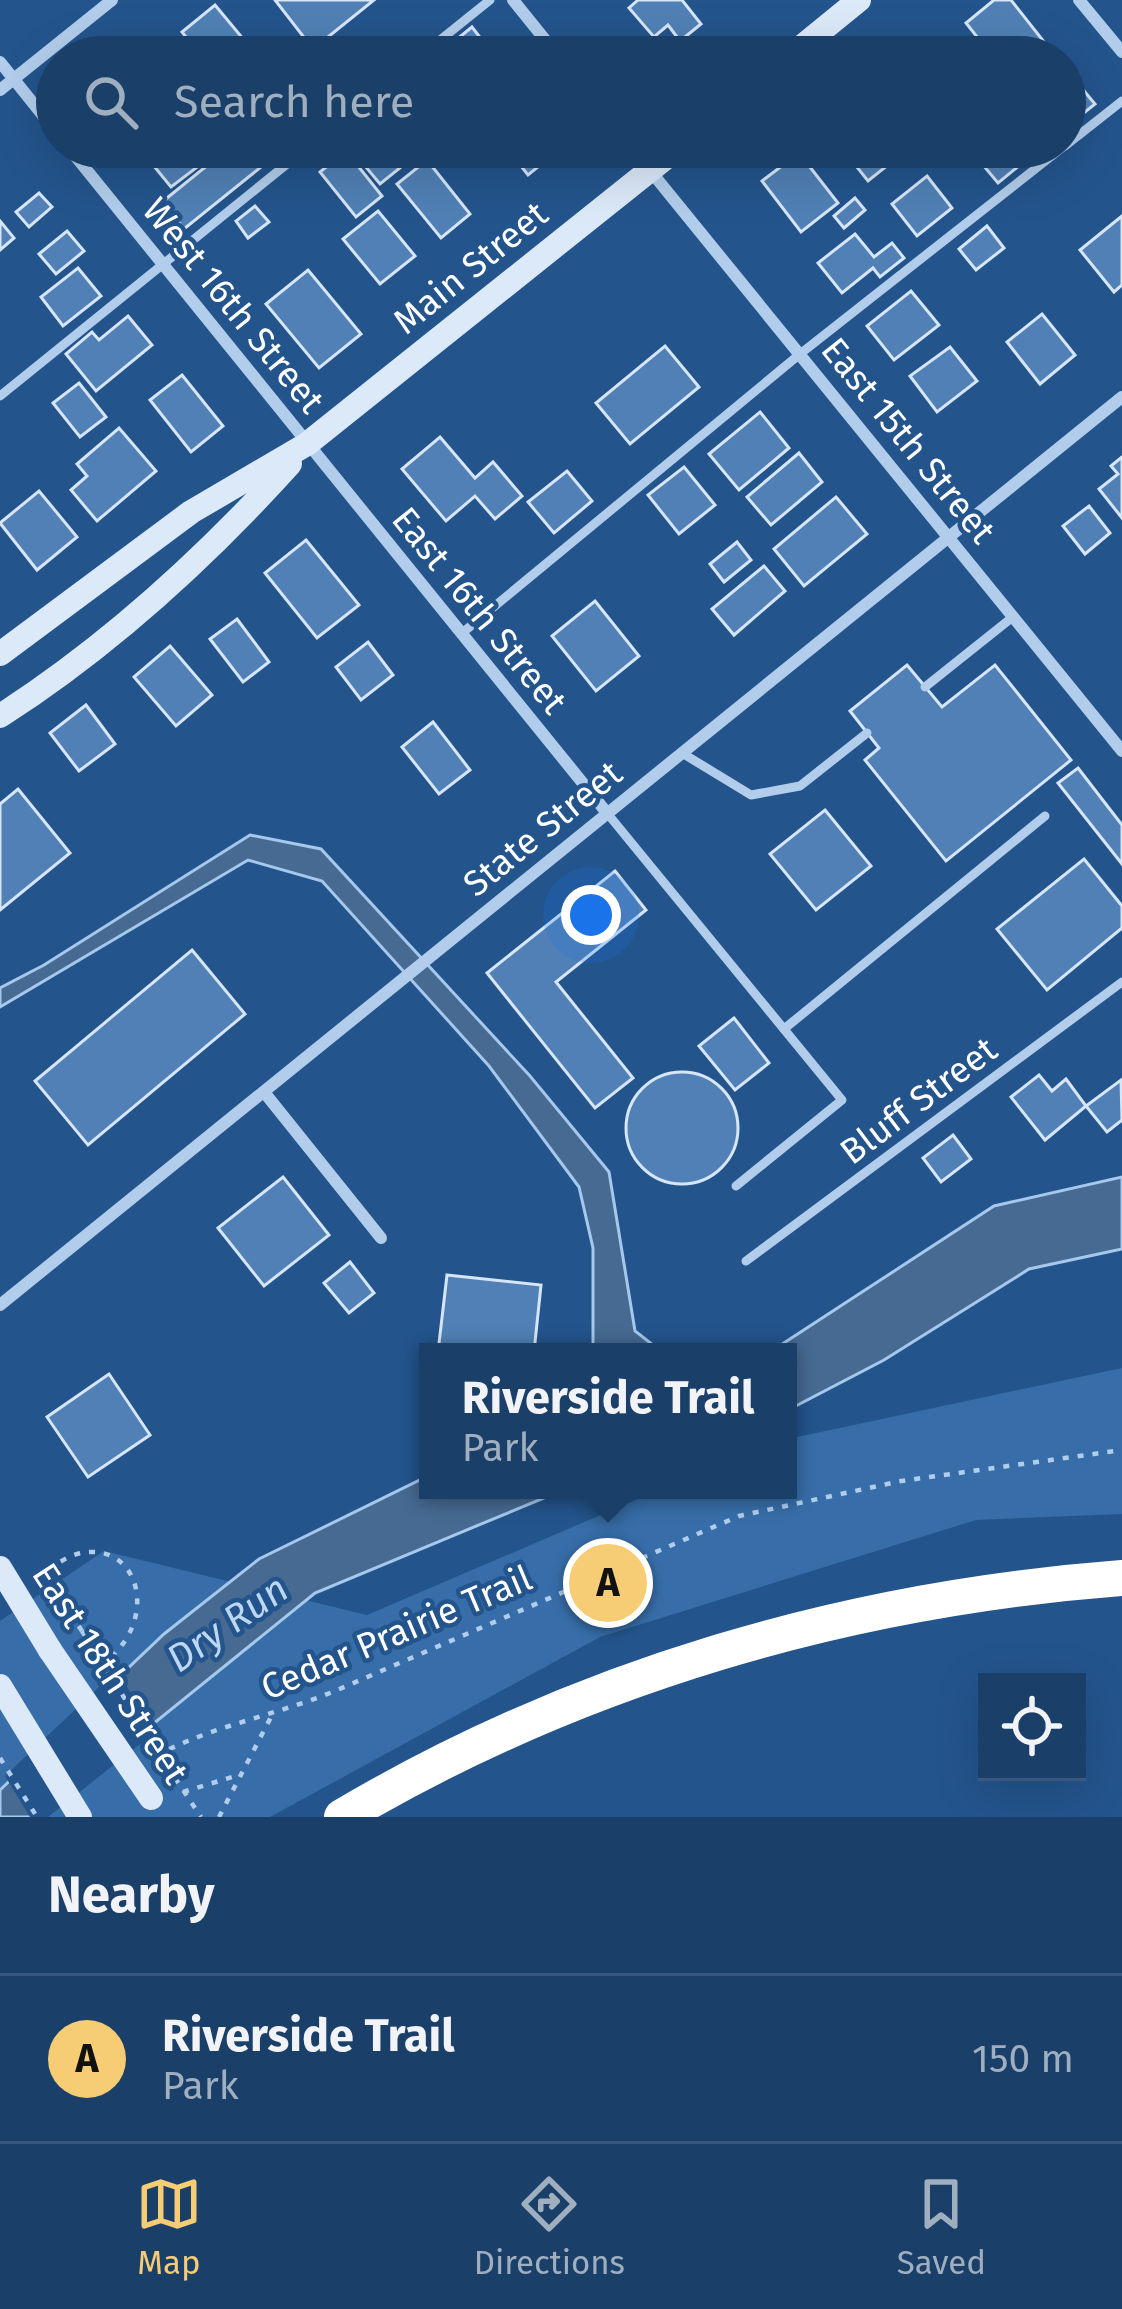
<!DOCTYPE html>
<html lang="en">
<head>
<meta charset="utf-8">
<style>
  body { margin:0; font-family:"Fira Sans",sans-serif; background:#274a71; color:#f1f3f6 }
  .controls { position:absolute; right:36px; bottom:36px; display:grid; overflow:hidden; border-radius:0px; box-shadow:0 12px 48px #0002 }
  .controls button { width:108px; height:108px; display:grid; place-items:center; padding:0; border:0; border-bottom:3px solid #38587d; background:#1a3f69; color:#f1f3f6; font:60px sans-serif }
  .you { position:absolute; left:591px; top:915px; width:42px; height:42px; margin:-30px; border:9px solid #fff; border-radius:50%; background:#1a73e8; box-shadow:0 0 0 18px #1a73e833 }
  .badge { display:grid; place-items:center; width:78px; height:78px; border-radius:50%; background:#f6cc74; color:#111; font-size:39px; font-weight:700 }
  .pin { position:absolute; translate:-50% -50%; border:6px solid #fff; box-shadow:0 3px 12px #0006 }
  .popup { position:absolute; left:419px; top:1343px; width:378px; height:156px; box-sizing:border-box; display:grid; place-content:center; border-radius:0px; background:#1a3f69; filter:drop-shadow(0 3px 9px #0005); font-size:39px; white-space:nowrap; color:#9fafc0 }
  .popup b { font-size:45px; color:#f1f3f6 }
  .popup::after { content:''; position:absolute; left:50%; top:100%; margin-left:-24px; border:24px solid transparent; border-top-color:#1a3f69 }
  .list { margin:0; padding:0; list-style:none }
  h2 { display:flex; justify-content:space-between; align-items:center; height:156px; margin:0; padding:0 48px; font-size:51px }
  h2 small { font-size:39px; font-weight:400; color:#9fafc0 }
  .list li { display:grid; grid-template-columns:78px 1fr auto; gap:36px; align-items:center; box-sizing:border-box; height:168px; padding:0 48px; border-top:3px solid #38587d }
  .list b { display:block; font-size:45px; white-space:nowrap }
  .list p { margin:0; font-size:39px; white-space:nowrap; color:#9fafc0 }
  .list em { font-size:39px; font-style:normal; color:#9fafc0 }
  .icon { flex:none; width:66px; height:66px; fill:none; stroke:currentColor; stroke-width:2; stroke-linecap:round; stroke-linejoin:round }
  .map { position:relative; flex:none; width:1122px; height:1817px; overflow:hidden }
  .search { position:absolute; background:#1a3f69; box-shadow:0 12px 48px #0002; left:36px; right:36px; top:36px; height:132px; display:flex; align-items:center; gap:30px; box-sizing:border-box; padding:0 42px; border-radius:66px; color:#9fafc0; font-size:45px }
  .sheet { height:324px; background:#1a3f69 }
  nav { display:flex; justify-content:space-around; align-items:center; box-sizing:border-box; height:168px; border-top:3px solid #38587d; background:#1a3f69; font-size:33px; color:#9fafc0 }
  nav a { display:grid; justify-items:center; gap:6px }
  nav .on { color:#f6cc74 }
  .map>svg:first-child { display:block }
</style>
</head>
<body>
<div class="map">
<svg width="1122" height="1817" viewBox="0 0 1122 1817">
  <rect width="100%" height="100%" fill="#23548c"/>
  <path fill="#376ea9" d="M1122 1368V1514L976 1520 600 1637 270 1817H0V1621L104 1551 367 1615 659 1490H788V1439Z"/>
  <g fill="#466a92" stroke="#a5c8ec" stroke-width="3">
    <path d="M250 835 321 849 530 1076 609 1172 635 1331 662 1352H593V1248L579 1187 489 1066 322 881 248 860 0 1007V988L44 965Z"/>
    <path d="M1122 1177V1249L1029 1269 884 1360 788 1410V1352H770L994 1206Z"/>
    <path d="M428 1476V1490H563L315 1593 38 1817H0V1790L164 1634 259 1559Z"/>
  </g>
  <path fill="#23548c" d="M117 1670 154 1733 48 1817H30L5 1776Z"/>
  <g fill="#5080b5" stroke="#d6e6f8" stroke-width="3">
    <path d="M275 0H374L313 49Z"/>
    <path d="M638 0H682L701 24 680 41 668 25 654 37 629 8Z"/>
    <path d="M994 0H1011L1056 57H993L966 23Z"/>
    <path d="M215 5 254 52 248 57H202L182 32Z"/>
    <path d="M472 27 495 57H453L446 48Z"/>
    <path d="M1065 68 1095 104 1065 128Z"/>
    <path d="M153 147H213L217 152 171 187 144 154Z"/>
    <path d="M230 147H253L266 163 184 229 162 202Z"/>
    <path d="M363 147H401L411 159 380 184 355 154Z"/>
    <path d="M506 147H563L528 175Z"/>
    <path d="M841 147H907L908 149 868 181Z"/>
    <path d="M968 147H1042L998 183Z"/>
    <path d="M346 151 382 196 356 217 320 172Z"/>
    <path d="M799 153 838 203 801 232 762 181Z"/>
    <path d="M427 160 470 214 441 238 397 184Z"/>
    <path d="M927 176 952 208 917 236 892 204Z"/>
    <path d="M39 193 52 207 29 227 16 212Z"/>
    <path d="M855 198 865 210 844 228 834 216Z"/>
    <path d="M255 206 269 222 248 238 236 221Z"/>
    <path d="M378 211 415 256 380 284 343 239Z"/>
    <path d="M1122 216V285L1114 292 1080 250Z"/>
    <path d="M0 221 14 238 0 250Z"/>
    <path d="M987 226 1004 248 976 270 959 249Z"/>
    <path d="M67 231 84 251 56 274 39 254Z"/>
    <path d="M855 234 874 257 892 243 904 258 880 277 873 268 842 293 818 263Z"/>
    <path d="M78 268 101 296 63 326 41 297Z"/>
    <path d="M308 270 361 334 319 368 266 304Z"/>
    <path d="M911 291 939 325 894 360 867 326Z"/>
    <path d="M1042 314 1075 355 1040 384 1007 342Z"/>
    <path d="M128 316 152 345 96 391 66 354 92 332 99 340Z"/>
    <path d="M665 346 699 387 630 444 596 403Z"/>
    <path d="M950 347 977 381 937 412 910 376Z"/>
    <path d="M182 375 223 426 191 452 150 400Z"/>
    <path d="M79 383 106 417 80 437 53 403Z"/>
    <path d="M760 412 789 448 739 490 709 454Z"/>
    <path d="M119 428 156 471 97 521 71 490 87 476 77 464Z"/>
    <path d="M440 437 475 478 493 462 522 496 495 519 475 496 446 521 402 469Z"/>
    <path d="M799 453 822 482 771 525 747 497Z"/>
    <path d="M1122 457V518L1099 489 1118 474 1111 466Z"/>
    <path d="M684 467 715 505 679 534 648 495Z"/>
    <path d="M567 471 592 501 554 533 528 502Z"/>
    <path d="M39 491 77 537 37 570 0 523Z"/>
    <path d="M836 497 867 534 804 586 774 549Z"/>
    <path d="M1089 506 1110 533 1085 554 1063 526Z"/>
    <path d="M306 540 359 605 317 638 265 573Z"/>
    <path d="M737 542 751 560 724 582 710 564Z"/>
    <path d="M764 566 785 591 734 635 712 609Z"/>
    <path d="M595 601 639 656 596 691 552 636Z"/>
    <path d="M237 619 269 662 243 682 210 639Z"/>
    <path d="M368 642 393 675 361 700 336 667Z"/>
    <path d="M170 646 212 695 176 726 134 677Z"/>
    <path d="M907 665 942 707 995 665 1071 760 946 861 865 760 879 748 850 711Z"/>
    <path d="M86 705 115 744 79 771 50 733Z"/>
    <path d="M433 722 470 770 439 794 402 747Z"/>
    <path d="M1078 768 1122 825V864L1058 783Z"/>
    <path d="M18 789 70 853 0 910V804Z"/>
    <path d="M825 810 871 866 816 910 770 854Z"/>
    <path d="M1084 859 1122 906V928L1047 990 997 929Z"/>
    <path d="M615 871 646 910 556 982 633 1078 595 1108 487 973Z"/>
    <path d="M192 950 245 1014 88 1145 35 1081Z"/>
    <path d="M734 1018 769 1063 735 1090 699 1046Z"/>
    <circle cx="682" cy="1128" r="56"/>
    <path d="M1039 1075 1052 1091 1066 1079 1086 1106 1045 1140 1011 1097Z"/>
    <path d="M1121 1080 1122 1120 1107 1132 1086 1106Z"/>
    <path d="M953 1135 971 1159 941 1182 923 1158Z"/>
    <path d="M283 1177 329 1235 264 1286 218 1228Z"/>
    <path d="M350 1262 374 1293 349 1313 324 1283Z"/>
    <path d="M447 1275 541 1285 534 1352H438Z"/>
    <path d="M109 1374 150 1435 88 1477 47 1417Z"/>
  </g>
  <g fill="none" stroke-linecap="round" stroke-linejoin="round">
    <g stroke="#b1cdeb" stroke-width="4.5" stroke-dasharray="6 9" stroke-linecap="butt">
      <path d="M82 1631 44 1572C54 1566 66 1557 77 1554 141 1537 164 1627 96 1668"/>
      <path d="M156 1756C211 1726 277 1715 335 1691L739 1516 901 1481 1122 1450"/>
      <path d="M0 1758 37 1817"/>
      <path d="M175 1778 201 1817"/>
      <path d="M183 1792 242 1774"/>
      <path d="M219 1817 271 1717"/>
    </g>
    <g stroke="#b1cdeb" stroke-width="9">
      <path d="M419 57 490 0"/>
      <path d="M1065 146 1122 101"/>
      <path d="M0 396 308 147"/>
      <path d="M461 634 800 354 1063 147"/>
      <path d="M925 687 1014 616"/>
      <path d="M682 753 751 795 800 786 867 733"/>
      <path d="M607 813 842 1100 736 1186"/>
      <path d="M784 1029 1045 816"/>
      <path d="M746 1261 1122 982"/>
    </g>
    <g stroke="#b1cdeb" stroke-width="12">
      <path d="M513 0 559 57"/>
      <path d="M1079 0 1122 52"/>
      <path d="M0 62 57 133"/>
      <path d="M0 90 112 0"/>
      <path d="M68 147 607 813"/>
      <path d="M631 147 1122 751"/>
      <path d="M264 1092 381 1238"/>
      <path d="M0 1305 1122 397"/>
    </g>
    <g stroke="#dce9f9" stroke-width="24">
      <path d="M789 57 859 0"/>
      <path d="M0 654 191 512 307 444 679 147"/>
      <path d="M0 716C109 646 204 559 290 464"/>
      <path d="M0 1568 50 1650"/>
    </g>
    <path stroke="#fff" stroke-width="36" d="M342 1817C580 1676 847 1599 1122 1578"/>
    <path stroke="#b1cdeb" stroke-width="4.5" stroke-dasharray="6 9" stroke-linecap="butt" d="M82 1631 175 1778"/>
    <g stroke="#dce9f9" stroke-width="24">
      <path d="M50 1650 151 1798"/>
      <path d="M0 1686 80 1817"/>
    </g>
  </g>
  <g text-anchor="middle" stroke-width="9" stroke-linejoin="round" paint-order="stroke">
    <g font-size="36" fill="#fff" stroke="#23548c">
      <text transform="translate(470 267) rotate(-39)" y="13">Main Street</text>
      <text transform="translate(234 305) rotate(51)" y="13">West 16th Street</text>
      <text transform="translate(909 440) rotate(51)" y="13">East 15th Street</text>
      <text transform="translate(480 610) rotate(51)" y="13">East 16th Street</text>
      <text transform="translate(542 828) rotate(-39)" y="13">State Street</text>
      <text transform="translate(918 1100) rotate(-37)" y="13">Bluff Street</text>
      <text transform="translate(396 1632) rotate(-23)" y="13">Cedar Prairie Trail</text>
      <text transform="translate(111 1673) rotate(57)" y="13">East 18th Street</text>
    </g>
    <g font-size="39" font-style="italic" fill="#bdd7f2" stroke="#23548c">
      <text transform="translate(227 1623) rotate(-35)" y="14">Dry Run</text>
    </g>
  </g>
</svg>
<div class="controls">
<button><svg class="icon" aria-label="locate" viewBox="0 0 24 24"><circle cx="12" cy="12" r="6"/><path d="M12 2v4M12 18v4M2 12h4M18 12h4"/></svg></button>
</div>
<div class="you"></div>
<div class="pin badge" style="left:608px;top:1583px">A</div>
<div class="popup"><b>Riverside Trail</b>Park</div>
<div class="search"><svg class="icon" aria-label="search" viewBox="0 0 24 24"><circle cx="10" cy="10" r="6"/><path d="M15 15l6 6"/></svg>Search here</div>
</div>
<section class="sheet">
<h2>Nearby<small></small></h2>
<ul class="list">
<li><span class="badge">A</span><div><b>Riverside Trail</b><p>Park</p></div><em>150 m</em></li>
</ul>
</section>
<nav>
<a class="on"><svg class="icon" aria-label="map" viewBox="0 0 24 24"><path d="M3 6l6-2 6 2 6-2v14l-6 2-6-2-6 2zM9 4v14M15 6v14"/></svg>Map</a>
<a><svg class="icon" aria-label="directions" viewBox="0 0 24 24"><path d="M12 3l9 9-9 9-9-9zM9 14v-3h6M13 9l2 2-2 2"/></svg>Directions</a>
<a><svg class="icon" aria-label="saved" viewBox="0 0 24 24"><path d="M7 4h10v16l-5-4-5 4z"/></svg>Saved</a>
</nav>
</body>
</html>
